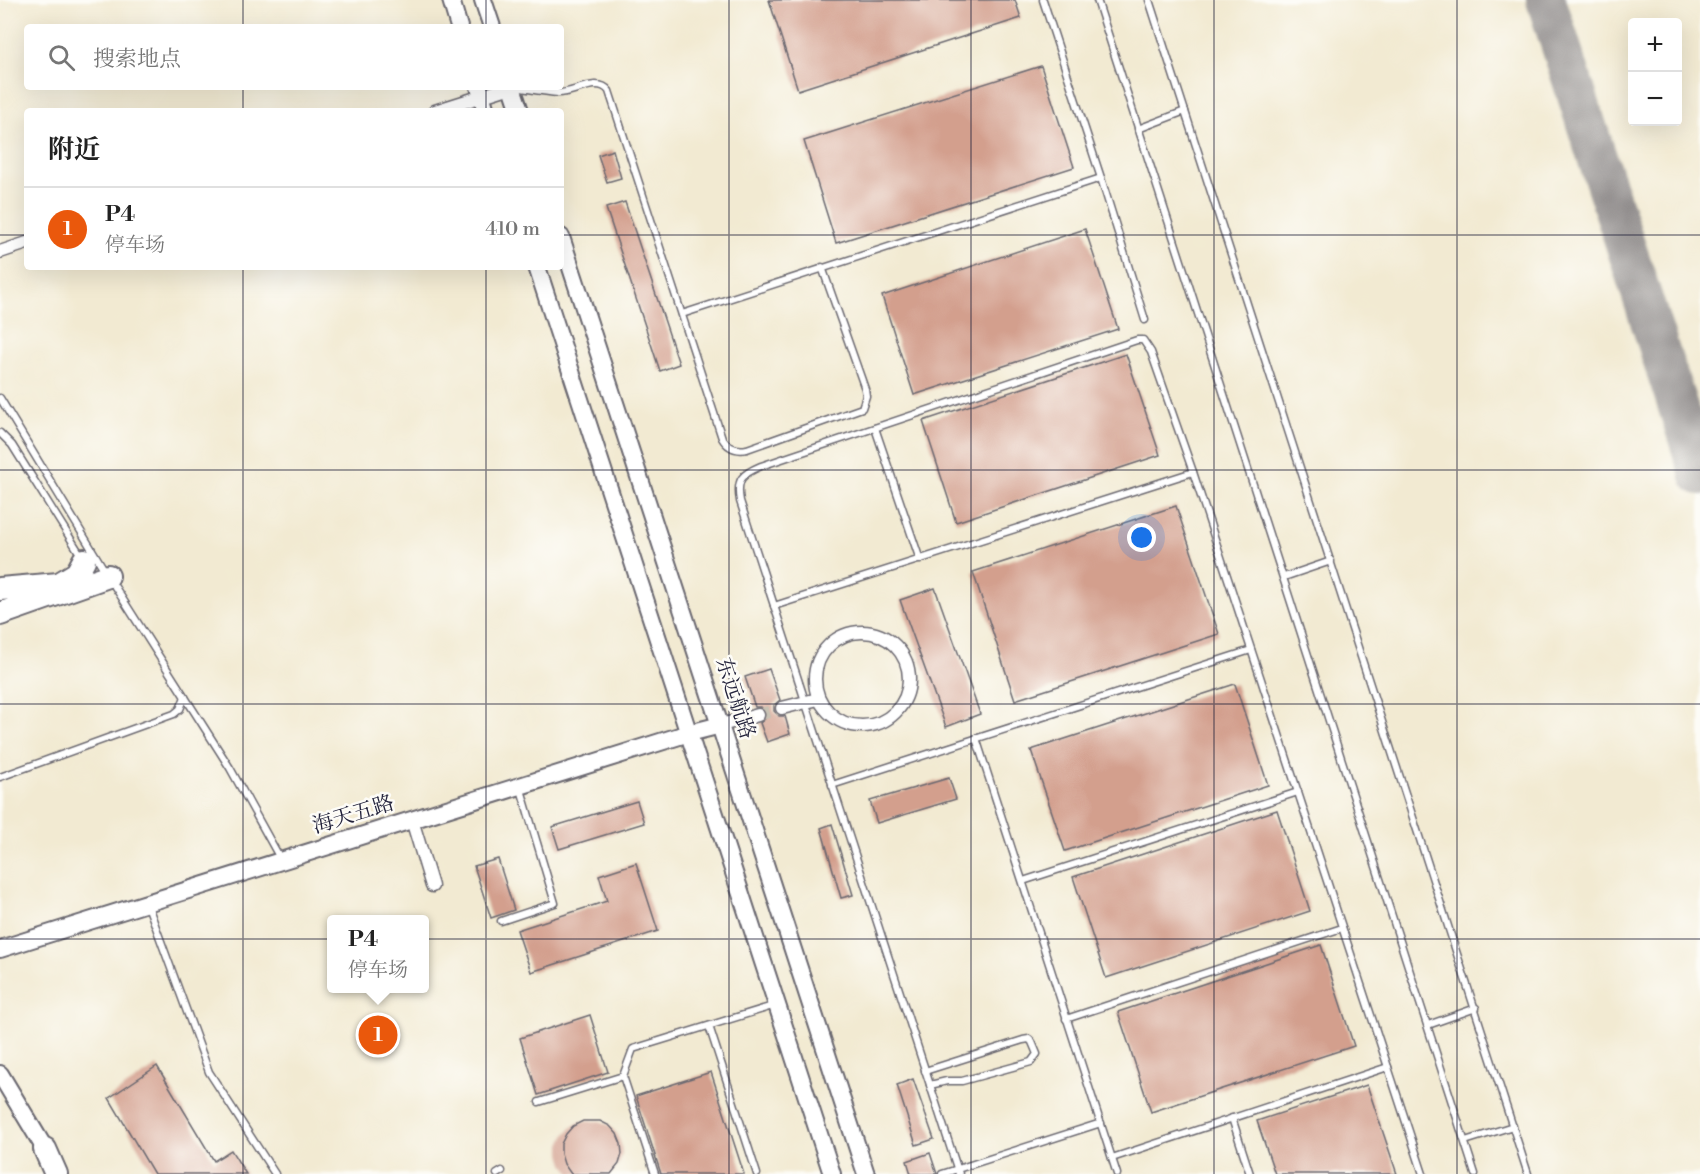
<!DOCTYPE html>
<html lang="zh">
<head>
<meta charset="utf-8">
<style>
  body { margin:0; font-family:"Libre Bodoni","Noto Serif SC",serif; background:#f6f6f6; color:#222 }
  .controls { position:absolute; right:18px; top:18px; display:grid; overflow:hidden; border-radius:6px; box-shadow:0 6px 24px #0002 }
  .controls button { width:54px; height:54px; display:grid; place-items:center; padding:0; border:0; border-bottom:2px solid #e0e0e0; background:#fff; color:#222; font:30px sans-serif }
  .you { position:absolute; left:1142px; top:538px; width:21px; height:21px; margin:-15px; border:4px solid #fff; border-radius:50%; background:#1a73e8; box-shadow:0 0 0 9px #1a73e833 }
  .badge { display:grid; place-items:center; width:39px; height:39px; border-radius:50%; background:#ea580c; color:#fff; font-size:20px; font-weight:700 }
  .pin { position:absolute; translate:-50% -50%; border:3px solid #fff; box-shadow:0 2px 6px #0006 }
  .popup { position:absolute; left:327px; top:915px; width:102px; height:78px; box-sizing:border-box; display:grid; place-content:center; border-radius:6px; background:#fff; filter:drop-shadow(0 2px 4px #0005); font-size:20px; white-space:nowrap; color:#767676 }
  .popup b { font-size:22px; color:#222 }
  .popup::after { content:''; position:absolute; left:50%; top:100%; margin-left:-12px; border:12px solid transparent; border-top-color:#fff }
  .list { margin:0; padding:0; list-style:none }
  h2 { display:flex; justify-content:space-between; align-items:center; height:78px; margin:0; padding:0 24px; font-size:26px }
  h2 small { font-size:20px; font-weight:400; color:#767676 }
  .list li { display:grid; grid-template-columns:39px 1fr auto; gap:18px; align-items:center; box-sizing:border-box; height:84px; padding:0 24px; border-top:2px solid #e0e0e0 }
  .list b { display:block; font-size:22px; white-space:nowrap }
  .list p { margin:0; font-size:20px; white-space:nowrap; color:#767676 }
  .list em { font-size:20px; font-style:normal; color:#767676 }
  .icon { flex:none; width:33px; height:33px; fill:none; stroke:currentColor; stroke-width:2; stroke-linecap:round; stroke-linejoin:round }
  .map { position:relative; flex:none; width:1700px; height:1174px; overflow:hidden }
  .search { position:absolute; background:#fff; box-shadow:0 6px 24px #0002; left:24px; top:24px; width:540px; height:66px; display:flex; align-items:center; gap:15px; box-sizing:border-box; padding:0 21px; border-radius:6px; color:#767676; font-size:22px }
  .panel { position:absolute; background:#fff; box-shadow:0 6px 24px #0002; left:24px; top:108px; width:540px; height:162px; border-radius:6px }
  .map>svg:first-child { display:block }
</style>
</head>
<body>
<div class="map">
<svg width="1700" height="1174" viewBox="0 0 1700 1174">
  <rect width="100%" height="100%" fill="#fdfcf7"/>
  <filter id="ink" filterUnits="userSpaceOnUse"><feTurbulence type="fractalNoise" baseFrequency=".0167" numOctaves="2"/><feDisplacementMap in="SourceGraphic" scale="12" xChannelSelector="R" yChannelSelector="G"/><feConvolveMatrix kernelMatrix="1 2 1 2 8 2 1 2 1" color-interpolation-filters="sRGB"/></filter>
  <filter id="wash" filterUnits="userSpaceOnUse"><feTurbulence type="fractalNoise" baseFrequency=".008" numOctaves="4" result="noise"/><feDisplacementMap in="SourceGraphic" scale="24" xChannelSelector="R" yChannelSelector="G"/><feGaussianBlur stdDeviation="1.35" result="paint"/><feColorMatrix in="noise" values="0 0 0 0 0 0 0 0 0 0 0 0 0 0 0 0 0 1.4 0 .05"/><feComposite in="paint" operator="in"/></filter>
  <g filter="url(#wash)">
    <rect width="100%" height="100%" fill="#f2ead2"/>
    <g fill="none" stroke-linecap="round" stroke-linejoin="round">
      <path stroke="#8a8686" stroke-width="40" d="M1546 0 1700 475"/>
    </g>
    <g id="blocks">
      <g fill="#d39f8d">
        <path d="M769 0H1015L1021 18 798 90Z"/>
        <path d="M1041 66 1074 167 836 243 804 141Z"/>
        <path d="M613 150 621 178 607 182 598 155Z"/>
        <path d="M625 202 679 364 660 371 606 208Z"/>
        <path d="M1085 229 1118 329 914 395 882 296Z"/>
        <path d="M1126 354 1160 455 956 522 923 421Z"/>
        <path d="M1176 506 1219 634 1015 700 973 572Z"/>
        <path d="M935 588 980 714 946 727 900 600Z"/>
        <path d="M769 669 780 700 774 705V711L779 716H785L790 734 767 742 760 723 766 718V712L761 707H755L745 677Z"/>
        <path d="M1235 684 1268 785 1065 851 1031 750Z"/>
        <path d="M949 778 956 799 877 823 870 801Z"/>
        <path d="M637 801 644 823 559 849 552 827Z"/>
        <path d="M1277 810 1310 911 1106 978 1073 877Z"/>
        <path d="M832 824 853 895 841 898 821 828Z"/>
        <path d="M498 859 514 910 491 918 474 866Z"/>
        <path d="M636 863 658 931 531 972 517 930 607 901 599 875Z"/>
        <path d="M1321 945 1354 1046 1151 1112 1118 1012Z"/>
        <path d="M590 1015 608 1072 538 1095 520 1038Z"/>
        <path d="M157 1066 214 1161 231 1150 246 1174H154L109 1098Z"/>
        <path d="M711 1072 744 1174H661L636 1096Z"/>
        <path d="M913 1079 934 1139 916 1145 897 1085Z"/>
        <path d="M1367 1085 1397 1174H1275L1257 1121Z"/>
        <path d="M583 1121H600L610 1126 617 1134 621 1144 622 1154 619 1164 611 1174H571L564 1164 561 1154V1144L566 1134 573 1126Z"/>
        <path d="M930 1153 937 1174H911L907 1161Z"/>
      </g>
    </g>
  </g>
  <g filter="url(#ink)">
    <use href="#blocks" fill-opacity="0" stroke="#6b6870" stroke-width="1.5"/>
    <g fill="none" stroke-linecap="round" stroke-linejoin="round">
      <path stroke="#c8c2b4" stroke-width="12" stroke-dasharray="12 6" stroke-linecap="butt" d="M758 715 782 708"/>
      <defs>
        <g id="lane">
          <path d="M1043 0 1101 178"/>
          <path d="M1097 0 1475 1174"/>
          <path d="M1149 0 1528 1174"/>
          <path d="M515 87C529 89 544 92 558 93 573 94 598 76 609 91L722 438C728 448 737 451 747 449L862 408 866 396 865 389 822 267"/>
          <path d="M1138 129 1185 111"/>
          <path d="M682 314 1101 178 1145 320"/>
          <path d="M0 398 108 576 230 768 281 860"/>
          <path d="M875 428 920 560"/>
          <path d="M0 433 12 445 82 557"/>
          <path d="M1284 577 1331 561"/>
          <path d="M774 606 1193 472"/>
          <path d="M976 738 1117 1174"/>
          <path d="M0 777 174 714 180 709 185 697"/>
          <path d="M832 785 1251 650"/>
          <path d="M1023 881 1298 792"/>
          <path d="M147 903 209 1072 275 1174"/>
          <path d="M501 921 555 903 520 786"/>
          <path d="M1066 1019 1342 928"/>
          <path d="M1428 1025 1476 1008"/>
          <path d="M709 1026 757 1174"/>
          <path d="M925 1071 1023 1040 1029 1039 1032 1042 1037 1054 1031 1062 962 1081H947L930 1085"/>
          <path d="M539 1102 623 1076"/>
          <path d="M1232 1118 1250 1174"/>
          <path d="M1465 1141 1513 1126"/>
          <path d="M1112 1158 1388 1067"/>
          <path d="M497 1174 502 1171"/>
          <path d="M655 1174 623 1076 633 1049 776 1005"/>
          <path d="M942 1174 1101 1123"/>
          <path d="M959 1174 740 501C736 479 742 474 761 466L1137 340H1143L1151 352 1193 472 1423 1174"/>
        </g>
        <g id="street">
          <path d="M435 111 511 87"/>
          <path d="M0 252 27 243"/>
          <circle cx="862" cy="679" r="47"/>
          <path d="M782 708 818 699"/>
          <path d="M721 725 758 715"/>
          <path d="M412 820 432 886"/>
        </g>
        <g id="secondary">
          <path d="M451 0 459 27"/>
          <path d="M483 0 492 27"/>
          <path d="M479 87 486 111"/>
          <path d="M512 87 520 111"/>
          <path d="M561 237 866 1174"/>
          <path d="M537 267 832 1174"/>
          <path d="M0 949 689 733 721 725"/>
          <path d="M0 1074 45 1149"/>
        </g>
        <g id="highway">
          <path d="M0 589 59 584 77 573 84 560"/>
          <path d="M0 614 108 576"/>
          <path d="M45 1149 56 1174"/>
        </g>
      </defs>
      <use href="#lane" stroke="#6b6870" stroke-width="9"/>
      <use href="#street" stroke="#6b6870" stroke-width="15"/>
      <use href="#secondary" stroke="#6b6870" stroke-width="20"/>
      <use href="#highway" stroke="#6b6870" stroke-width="26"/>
      <use href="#lane" stroke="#fff" stroke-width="6"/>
      <use href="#street" stroke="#fff" stroke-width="12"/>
      <use href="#secondary" stroke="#fff" stroke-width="16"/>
      <use href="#highway" stroke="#fff" stroke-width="22"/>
    </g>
  </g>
  <path fill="none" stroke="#22223b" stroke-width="1.5" stroke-opacity="0.55" d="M243 0V27M486 0V27M729 0V1174M971 0V1174M1214 0V1174M1457 0V1174M243 87V111M486 87V111M0 235H27M561 235H1700M243 267V1174M486 267V1174M0 470H1700M0 704H1700M0 939H1700"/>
  <g text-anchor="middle" stroke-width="5" stroke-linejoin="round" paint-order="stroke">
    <g font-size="21" fill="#22223b" stroke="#fdfcf7">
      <text transform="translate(736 698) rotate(72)" y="7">东远航路</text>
      <text transform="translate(353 814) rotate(-17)" y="7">海天五路</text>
    </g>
  </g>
</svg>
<div class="controls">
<button>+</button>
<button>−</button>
</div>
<div class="you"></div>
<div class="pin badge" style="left:378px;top:1035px">1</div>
<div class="popup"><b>P4</b>停车场</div>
<div class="search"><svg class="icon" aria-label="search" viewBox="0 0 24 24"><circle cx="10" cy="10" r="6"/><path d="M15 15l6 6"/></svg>搜索地点</div>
<section class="panel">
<h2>附近<small></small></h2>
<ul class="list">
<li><span class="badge">1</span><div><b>P4</b><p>停车场</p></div><em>410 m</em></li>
</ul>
</section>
</div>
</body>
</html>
